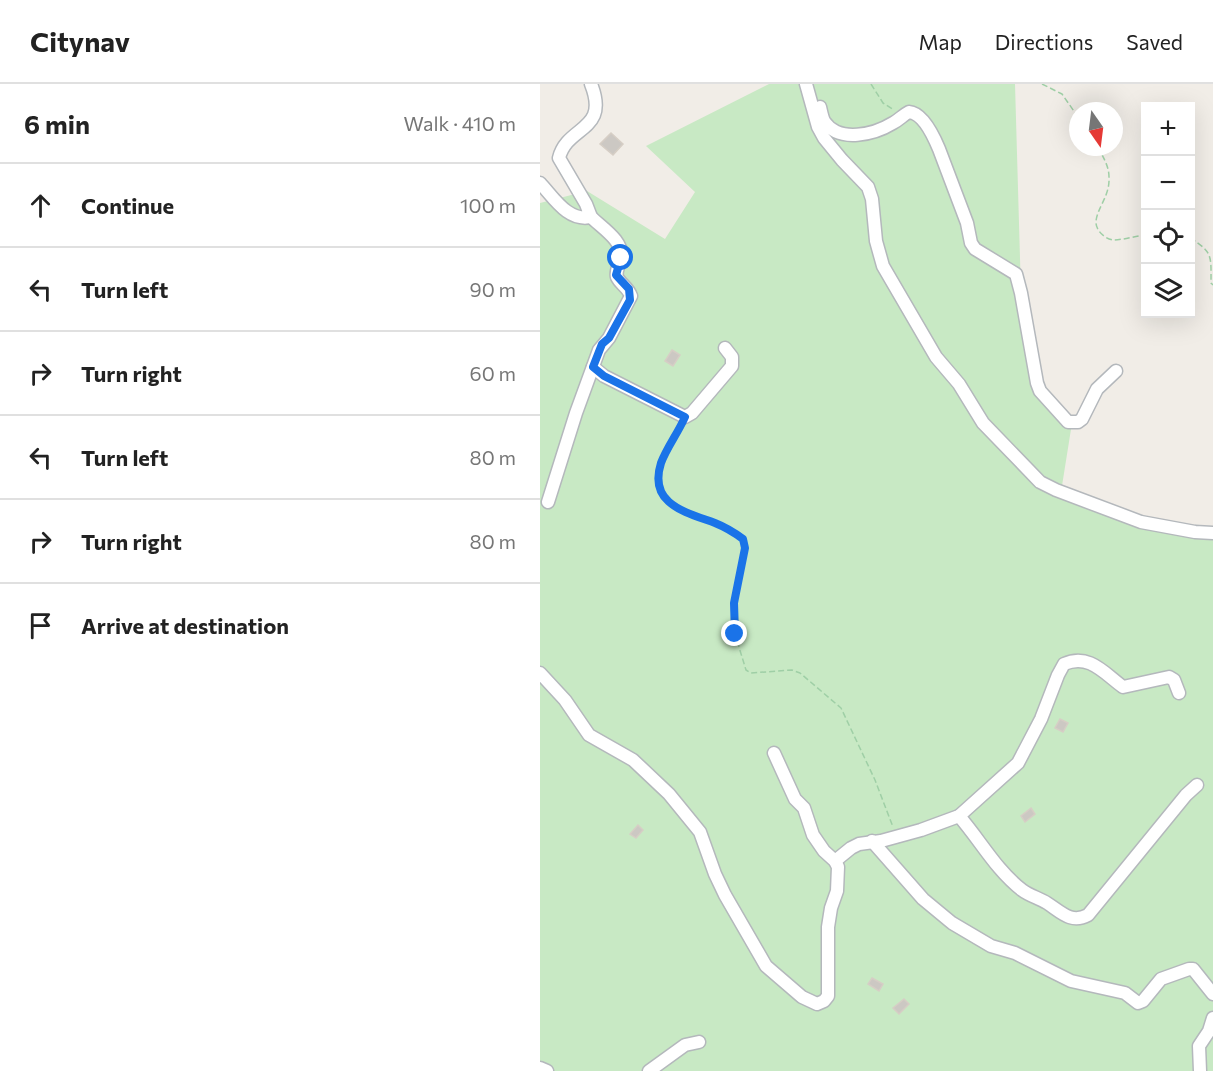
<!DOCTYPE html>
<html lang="en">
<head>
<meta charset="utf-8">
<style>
  body { margin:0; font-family:Commissioner,sans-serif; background:#f6f6f6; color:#222 }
  .controls { position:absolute; right:18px; top:18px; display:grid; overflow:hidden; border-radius:0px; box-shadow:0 6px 24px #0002 }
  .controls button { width:54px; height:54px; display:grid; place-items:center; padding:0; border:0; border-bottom:2px solid #e0e0e0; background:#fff; color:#222; font:30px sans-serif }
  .compass { position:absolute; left:529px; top:18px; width:54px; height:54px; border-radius:50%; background:#fff; box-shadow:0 6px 24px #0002; rotate:166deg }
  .stop { position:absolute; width:18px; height:18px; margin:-14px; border:4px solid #1a73e8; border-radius:50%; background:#fff }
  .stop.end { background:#1a73e8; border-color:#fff; box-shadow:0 2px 6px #0008 }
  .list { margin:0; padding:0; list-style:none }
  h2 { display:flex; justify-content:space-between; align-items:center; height:78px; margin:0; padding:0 24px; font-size:26px }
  h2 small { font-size:20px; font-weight:400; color:#767676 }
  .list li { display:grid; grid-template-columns:39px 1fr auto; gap:18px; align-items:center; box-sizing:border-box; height:84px; padding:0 24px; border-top:2px solid #e0e0e0 }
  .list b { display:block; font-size:22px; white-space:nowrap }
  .list em { font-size:20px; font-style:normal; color:#767676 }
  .icon { flex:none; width:33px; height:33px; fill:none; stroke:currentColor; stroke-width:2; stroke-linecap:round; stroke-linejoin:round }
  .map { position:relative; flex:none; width:673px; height:987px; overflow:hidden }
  header { display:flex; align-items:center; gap:36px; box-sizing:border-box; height:84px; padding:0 30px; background:#fff; border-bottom:2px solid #e0e0e0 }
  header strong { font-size:28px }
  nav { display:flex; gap:33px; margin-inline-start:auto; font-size:21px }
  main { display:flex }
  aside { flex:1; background:#fff }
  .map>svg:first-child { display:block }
</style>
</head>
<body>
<header>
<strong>Citynav</strong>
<nav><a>Map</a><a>Directions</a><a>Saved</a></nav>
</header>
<main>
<aside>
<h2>6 min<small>Walk · 410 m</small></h2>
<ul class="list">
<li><svg class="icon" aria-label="ahead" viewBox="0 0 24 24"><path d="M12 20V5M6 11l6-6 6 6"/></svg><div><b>Continue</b></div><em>100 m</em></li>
<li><svg class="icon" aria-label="left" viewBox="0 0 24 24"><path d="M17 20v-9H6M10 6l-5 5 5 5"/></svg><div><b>Turn left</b></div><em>90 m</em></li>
<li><svg class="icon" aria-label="right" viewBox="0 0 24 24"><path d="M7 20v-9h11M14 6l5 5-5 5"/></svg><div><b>Turn right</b></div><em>60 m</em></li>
<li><svg class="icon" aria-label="left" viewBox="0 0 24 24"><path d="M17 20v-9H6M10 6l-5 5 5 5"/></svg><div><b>Turn left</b></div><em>80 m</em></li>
<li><svg class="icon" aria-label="right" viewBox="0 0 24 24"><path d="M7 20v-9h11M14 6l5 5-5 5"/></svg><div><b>Turn right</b></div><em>80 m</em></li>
<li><svg class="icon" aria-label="arrive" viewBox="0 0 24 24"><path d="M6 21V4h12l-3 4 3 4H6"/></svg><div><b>Arrive at destination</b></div></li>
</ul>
</aside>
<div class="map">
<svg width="673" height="987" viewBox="0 0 673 987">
  <rect width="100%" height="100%" fill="#f1ede7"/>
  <path fill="#c8e9c4" d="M229 0H475L481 209 497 299 532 339 521 408 601 438 673 449V987H0V119L47 107 125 155 155 108 106 62Z"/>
  <g fill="#ccc8c3" stroke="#d6cec5" stroke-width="1.5">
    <path d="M71 49 83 60 73 71 60 60Z"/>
    <path d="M132 266 140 271 133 282 125 277Z"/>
    <path d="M520 635 528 639 523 648 515 644Z"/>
    <path d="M491 724 495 730 485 738 481 732Z"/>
    <path d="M98 741 103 746 96 754 90 750Z"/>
    <path d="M332 894 343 900 339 907 328 900Z"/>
    <path d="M364 915 369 920 359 930 353 924Z"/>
  </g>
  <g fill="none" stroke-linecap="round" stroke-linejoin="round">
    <defs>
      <g id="minor">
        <path d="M266 0 278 43 284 54 302 76 328 103 332 115 336 157 343 182 396 273 419 300 443 339 500 398 516 406 601 438 655 448 673 449"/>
        <path d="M280 23C281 27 282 33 284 37 299 60 335 50 353 39 359 36 363 31 369 28 383 29 394 53 399 65L427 139 431 159 435 165 476 190 481 209 497 299 500 307 528 338H538L542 335 557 305 576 287"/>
        <path d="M0 99C14 114 28 138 51 133L46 120 19 74C27 41 70 48 51 0"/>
        <path d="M53 283 64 292 145 333 152 329 192 282V273L185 264"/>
        <path d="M8 418 36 329 59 266 69 254 91 212C88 203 80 200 77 193 75 187 80 180 81 174 84 157 62 144 51 133"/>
        <path d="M0 589 25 616 49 651 93 676 129 710 160 748 175 790 185 811 226 882 262 913 277 920 284 917 288 912V843L291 824 297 807 298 783 295 777 284 767 273 751 264 724 255 715 234 669"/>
        <path d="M419 732C440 756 456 786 482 806 490 812 499 814 507 819 521 828 531 840 548 831L646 711 657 701"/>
        <path d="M332 757 383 815 412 839 451 862 475 869 531 897 585 909 598 919 603 917 621 895 649 885H653L673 910"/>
        <path d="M295 777 311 764 319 760 341 757 381 746 419 732 478 679 501 635 518 591 524 580C549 569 564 589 583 603L629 593 634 596 639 609"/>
        <path d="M0 984 7 987"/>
        <path d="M109 987 145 961 159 958"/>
        <path d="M660 987 659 962 669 947 673 934"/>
      </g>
    </defs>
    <use href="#minor" stroke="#b4b8bc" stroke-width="15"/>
    <g stroke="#9fcfa6" stroke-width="1.5" stroke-dasharray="6 3" stroke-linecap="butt">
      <path d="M331 0 343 19 354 26"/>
      <path d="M502 0 522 10 538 33"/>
      <path d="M558 63C563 73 569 82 569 93 570 112 558 122 556 137 555 146 565 155 573 156 583 156 595 152 606 151"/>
      <path d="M650 154C673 168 671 172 671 199L673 201"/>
      <path d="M141 343C126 370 100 405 140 425 155 433 172 437 187 445 193 449 201 452 205 459L193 532 195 550 206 586 211 589 252 586 260 589 301 624 335 696 353 743"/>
    </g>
    <use href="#minor" stroke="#fff" stroke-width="12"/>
  </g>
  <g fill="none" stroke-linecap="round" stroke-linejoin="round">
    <path stroke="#1a73e8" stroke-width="8" d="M81 174 76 191 89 205 90 216 69 254 62 260 53 283 64 292 145 333C138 349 127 363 121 379 108 420 145 428 175 439 185 443 195 449 203 455L205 464 194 519 195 550"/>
  </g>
</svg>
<div class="controls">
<button>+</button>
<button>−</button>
<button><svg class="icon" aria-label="locate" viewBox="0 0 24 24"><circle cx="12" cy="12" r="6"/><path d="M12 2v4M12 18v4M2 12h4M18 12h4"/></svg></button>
<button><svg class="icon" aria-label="layers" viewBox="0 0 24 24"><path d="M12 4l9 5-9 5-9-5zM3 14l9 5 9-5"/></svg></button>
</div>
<svg class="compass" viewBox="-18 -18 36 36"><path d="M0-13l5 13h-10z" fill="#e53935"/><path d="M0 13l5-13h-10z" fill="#767676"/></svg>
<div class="stop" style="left:81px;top:174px"></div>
<div class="stop end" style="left:195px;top:550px"></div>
</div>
</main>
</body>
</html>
